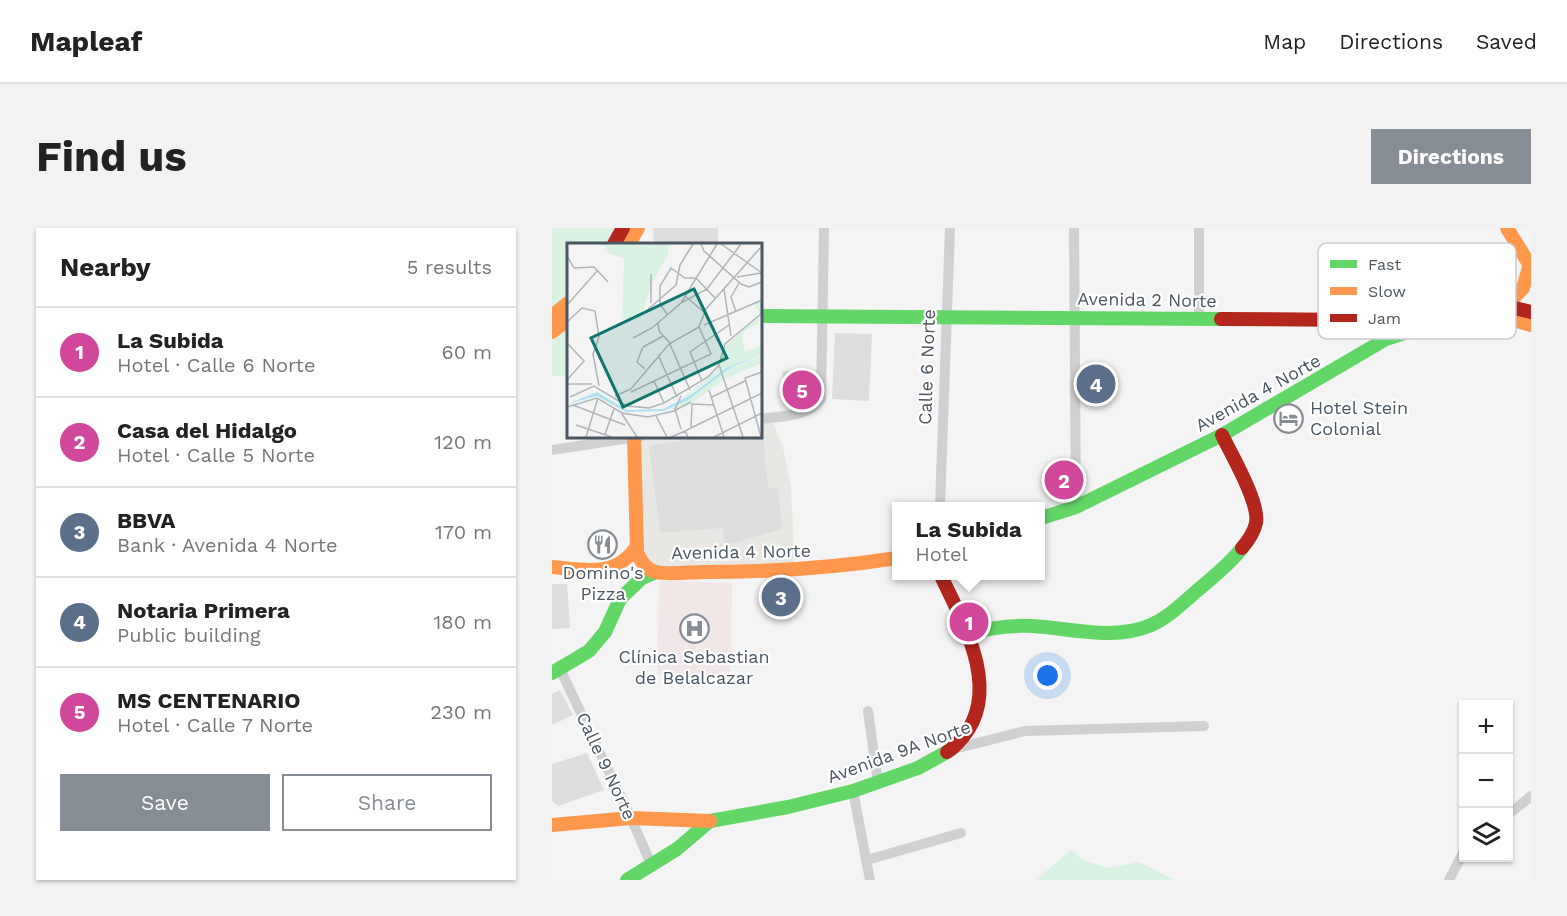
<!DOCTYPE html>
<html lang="en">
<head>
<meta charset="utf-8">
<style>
  body { margin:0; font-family:"Work Sans",sans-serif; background:#f2f2f2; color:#222 }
  .controls { position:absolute; right:18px; bottom:18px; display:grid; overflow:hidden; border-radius:0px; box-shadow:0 2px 4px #0004 }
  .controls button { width:54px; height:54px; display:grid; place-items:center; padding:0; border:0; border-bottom:2px solid #e0e0e0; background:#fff; color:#222; font:30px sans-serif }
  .you { position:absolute; left:496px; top:448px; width:21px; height:21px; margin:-15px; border:4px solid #fff; border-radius:50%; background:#1a73e8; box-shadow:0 0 0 9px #1a73e833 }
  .badge { display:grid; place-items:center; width:39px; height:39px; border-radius:50%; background:#868d94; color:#fff; font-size:20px; font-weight:700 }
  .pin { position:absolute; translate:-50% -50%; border:3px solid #fff; box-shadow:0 2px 6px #0006 }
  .popup { position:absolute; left:340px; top:274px; width:153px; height:78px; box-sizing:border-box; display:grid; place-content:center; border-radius:0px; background:#fff; filter:drop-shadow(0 2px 4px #0005); font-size:20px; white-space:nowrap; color:#767676 }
  .popup b { font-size:22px; color:#222 }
  .popup::after { content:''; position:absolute; left:50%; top:100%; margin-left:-12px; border:12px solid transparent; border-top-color:#fff }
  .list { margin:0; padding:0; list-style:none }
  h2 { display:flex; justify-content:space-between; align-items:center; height:78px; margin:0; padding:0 24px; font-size:26px }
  h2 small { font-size:20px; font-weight:400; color:#767676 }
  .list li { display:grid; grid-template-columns:39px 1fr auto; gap:18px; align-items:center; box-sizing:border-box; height:90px; padding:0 24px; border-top:2px solid #e0e0e0 }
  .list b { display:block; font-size:22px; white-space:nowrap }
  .list p { margin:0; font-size:20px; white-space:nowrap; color:#767676 }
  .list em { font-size:20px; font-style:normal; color:#767676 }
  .actions { display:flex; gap:12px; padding:18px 24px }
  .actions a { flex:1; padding:14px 0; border:2px solid #868d94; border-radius:0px; text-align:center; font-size:21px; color:#868d94 }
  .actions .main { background:#868d94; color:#fff }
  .icon { flex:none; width:33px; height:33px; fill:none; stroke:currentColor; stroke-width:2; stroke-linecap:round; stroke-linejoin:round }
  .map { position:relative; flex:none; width:979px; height:652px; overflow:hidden; border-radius:0px }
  header { display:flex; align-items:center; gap:36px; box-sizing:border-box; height:84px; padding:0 30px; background:#fff; border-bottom:2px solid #e0e0e0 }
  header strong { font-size:28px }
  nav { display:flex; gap:33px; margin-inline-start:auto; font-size:21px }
  .intro { display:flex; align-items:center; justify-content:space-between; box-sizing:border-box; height:144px; padding:0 36px }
  h1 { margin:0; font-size:42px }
  .button { padding:15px 27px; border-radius:0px; background:#868d94; color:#fff; font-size:21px; font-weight:700 }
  main { display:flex; gap:36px; padding:0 36px }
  aside { flex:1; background:#fff; border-radius:0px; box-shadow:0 2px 4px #0004 }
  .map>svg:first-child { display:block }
</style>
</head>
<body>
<header>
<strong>Mapleaf</strong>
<nav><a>Map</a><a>Directions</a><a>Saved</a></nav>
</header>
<div class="intro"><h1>Find us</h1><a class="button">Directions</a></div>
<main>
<aside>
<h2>Nearby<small>5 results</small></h2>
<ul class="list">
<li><span class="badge" style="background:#d1479c">1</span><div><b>La Subida</b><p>Hotel · Calle 6 Norte</p></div><em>60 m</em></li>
<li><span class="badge" style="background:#d1479c">2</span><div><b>Casa del Hidalgo</b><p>Hotel · Calle 5 Norte</p></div><em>120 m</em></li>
<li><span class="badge" style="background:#5c6f8a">3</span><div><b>BBVA</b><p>Bank · Avenida 4 Norte</p></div><em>170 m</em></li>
<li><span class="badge" style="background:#5c6f8a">4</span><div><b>Notaria Primera</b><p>Public building</p></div><em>180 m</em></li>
<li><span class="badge" style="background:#d1479c">5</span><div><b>MS CENTENARIO</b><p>Hotel · Calle 7 Norte</p></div><em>230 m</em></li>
</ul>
<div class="actions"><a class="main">Save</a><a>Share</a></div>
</aside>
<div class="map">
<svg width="979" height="652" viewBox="0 0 979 652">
  <rect width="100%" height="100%" fill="#f4f4f4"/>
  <path fill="#e8e7e3" d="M220 189 232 224 239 259 243 344 94 339 85 262 90 208H208L209 191Z"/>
  <path fill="#f1e7e6" d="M107 353 180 355 178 448 105 446Z"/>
  <g fill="#d9f2e3">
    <path d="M0 0H71L62 16H16V75L0 88Z"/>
    <path d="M16 92V148H0V104Z"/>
    <path d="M519 622 530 632 557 640 587 634 622 652H484Z"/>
  </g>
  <g fill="#ddddde">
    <path d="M101 0H166V16H102Z"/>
    <path d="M283 105 320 106 317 173 280 171Z"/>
    <path d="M230 143H262V168L238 170V156H231Z"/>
    <path d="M158 208H211L216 260 226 259 230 301 173 317 170 300 108 305 97 218Z"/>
    <path d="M0 356H15L18 400 0 401Z"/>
    <path d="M8 462 21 487 0 497V466Z"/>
    <path d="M35 525 52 562 6 578 0 573V536Z"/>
  </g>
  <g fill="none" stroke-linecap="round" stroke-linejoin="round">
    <g stroke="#ced0d2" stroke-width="10">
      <path d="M522 0 524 279"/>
      <path d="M647 91V0"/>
      <path d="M208 191C229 188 257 189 269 171L272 0"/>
      <path d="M0 222 90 208"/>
      <path d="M388 278 398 0"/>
      <path d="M8 441 79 590 99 636"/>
      <path d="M316 483 326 555"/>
      <path d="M402 521 473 503 652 498"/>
      <path d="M301 563 318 652"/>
      <path d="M957 586 979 568"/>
      <path d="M315 632 409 605"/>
      <path d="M897 652 912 623"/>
    </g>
    <g stroke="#63d668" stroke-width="14">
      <path d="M208 88 669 91"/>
      <path d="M489 290 524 279 670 207 834 111 862 102"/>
      <path d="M416 406C437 400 457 397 480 398 518 400 563 413 599 397 617 389 632 374 647 361 662 348 678 336 690 320"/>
      <path d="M0 445 37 423 53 404 68 371 90 350 104 344"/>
      <path d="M75 652 125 621 158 593 236 579 301 563 366 540 395 524"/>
    </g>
    <g stroke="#ff974d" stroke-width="14">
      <path d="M955 0 979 39"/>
      <path d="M77 16 86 0"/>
      <path d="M954 78 971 60 978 36"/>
      <path d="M0 88 16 75"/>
      <path d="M862 102C899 91 942 85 979 97"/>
      <path d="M0 104 16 92"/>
      <path d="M82 208 85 324C88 332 94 341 103 344 116 347 139 344 153 344 218 344 281 340 345 330"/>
      <path d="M0 339C34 342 64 350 85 318"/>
      <path d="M0 597 79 590 158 593"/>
    </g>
    <g stroke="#b3261e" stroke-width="14">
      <path d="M62 16 71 0"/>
      <path d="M669 91 810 92 954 78 979 84"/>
      <path d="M670 207C679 226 708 275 704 295 702 304 696 313 690 320"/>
      <path d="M389 348C411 394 450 462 411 509 406 515 402 520 395 524"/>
    </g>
  </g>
  <defs>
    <symbol id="hotel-ring" viewBox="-11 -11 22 22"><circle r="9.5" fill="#fff" stroke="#868d94" stroke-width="1.5"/><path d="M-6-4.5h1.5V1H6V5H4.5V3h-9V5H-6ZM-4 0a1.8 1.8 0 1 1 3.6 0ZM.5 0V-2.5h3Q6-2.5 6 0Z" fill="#868d94"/></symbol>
    <symbol id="restaurant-ring" viewBox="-11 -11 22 22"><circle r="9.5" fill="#fff" stroke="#868d94" stroke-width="1.5"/><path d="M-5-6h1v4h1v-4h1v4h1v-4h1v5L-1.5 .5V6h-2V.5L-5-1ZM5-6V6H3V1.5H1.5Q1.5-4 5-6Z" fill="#868d94"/></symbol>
    <symbol id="hospital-ring" viewBox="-11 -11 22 22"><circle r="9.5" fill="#fff" stroke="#868d94" stroke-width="1.5"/><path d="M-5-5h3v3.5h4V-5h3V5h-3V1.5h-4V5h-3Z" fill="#868d94"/></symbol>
  </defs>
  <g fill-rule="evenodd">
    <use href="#hotel-ring" x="720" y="174" width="33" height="33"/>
    <use href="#restaurant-ring" x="34" y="300" width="33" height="33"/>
    <use href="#hospital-ring" x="126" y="384" width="33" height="33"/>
  </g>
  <g text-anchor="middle" stroke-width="4.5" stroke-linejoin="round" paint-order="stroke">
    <g font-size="18" fill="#4a5661" stroke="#fff">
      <text transform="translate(595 72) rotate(1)" y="6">Avenida 2 Norte</text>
      <text transform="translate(375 139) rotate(-88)" y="6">Calle 6 Norte</text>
      <text transform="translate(706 165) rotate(-29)" y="6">Avenida 4 Norte</text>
      <text transform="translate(189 324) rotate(-1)" y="6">Avenida 4 Norte</text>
      <text transform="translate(347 524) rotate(-20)" y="6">Avenida 9A Norte</text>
      <text transform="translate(54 538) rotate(65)" y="6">Calle 9 Norte</text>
    </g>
    <g font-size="18" fill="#4a5661" stroke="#fff">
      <text x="758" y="186" text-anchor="start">Hotel Stein<tspan x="758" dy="21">Colonial</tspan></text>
      <text x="51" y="351">Domino's<tspan x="51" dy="21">Pizza</tspan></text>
      <text x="142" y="435">Clínica Sebastian<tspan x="142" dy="21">de Belalcazar</tspan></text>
    </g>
  </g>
  <g transform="translate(15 15)">
    <rect width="195" height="195" fill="#f4f4f4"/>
    <path d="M29 1H102L101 12 85 40 74 75 55 76 57 15 42 11 38 3ZM195 57V76L193 72 190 81 177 88 175 94 178 109 193 103 195 111 159 125 110 160 149 128 155 107 193 71 187 61ZM195 113V120L158 136 125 160 100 169 163 125Z" fill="#d9f2e3"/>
    <path d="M195 111 163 125 121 157 97 168 59 169 30 153 0 161 30 149 60 167 96 166 125 151 159 125Z" fill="#aee2f0"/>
    <path fill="none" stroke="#b0b5b9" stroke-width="1.5" d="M134 1 137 8 174 41 182 44 195 39M154 1 195 30M0 13 7 25 27 24 41 39M84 31V60M170 34 194 30M157 46 164 93M118 53 137 69M114 60 140 46 174 1M0 62 31 27M78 69 109 42 113 22 126 1M169 69 164 54 172 40M100 71 93 61V43L104 25 118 35H129L148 55M0 79 15 65 28 68 32 94 26 111 32 143M91 80 92 88 102 99 123 147M137 82 195 57M132 84 139 66 195 3M66 95 85 85 114 60 150 1M0 100 17 118 0 137M91 112 110 154M152 122 176 194M78 126 70 119 76 104 96 93M87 138 97 160M135 138 123 109 162 82M0 141H25M142 147 157 194M64 149 144 111 132 84M48 153 64 146 102 101 132 84M114 153 108 166 114 186M3 154 27 143 60 163 82 165 97 160 141 134 152 122 158 101 195 70M145 154 178 138M6 162 58 182M0 164 30 155 55 170 81 174 107 168 124 159M55 171 70 194M89 173 100 194M9 182 45 194M124 184 125 161 147 162M118 188 195 150M38 191 47 166M19 194 31 155M104 194 118 188 121 194M147 194 195 170M194 194 178 135 195 129"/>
    <path fill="#0f766e" fill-opacity="0.15" stroke="#0f766e" stroke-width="3" d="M127 46 160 115 56 164 24 95Z"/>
    <rect width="195" height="195" fill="none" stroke="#4a5661" stroke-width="3"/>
  </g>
  <rect x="766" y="15" width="198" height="96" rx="9" fill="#fff" stroke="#c9ccd0" stroke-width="1.5"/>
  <rect x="778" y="32" width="27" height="8" fill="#63d668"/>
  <rect x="778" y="59" width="27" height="8" fill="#ff974d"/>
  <rect x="778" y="86" width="27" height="8" fill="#b3261e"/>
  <g font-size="16" fill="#4a5661">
    <text x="816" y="42">Fast</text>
    <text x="816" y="69">Slow</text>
    <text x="816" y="96">Jam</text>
  </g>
</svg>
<div class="controls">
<button>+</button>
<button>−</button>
<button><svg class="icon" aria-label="layers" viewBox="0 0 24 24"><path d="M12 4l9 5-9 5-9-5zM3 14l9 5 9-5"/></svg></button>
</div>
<div class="you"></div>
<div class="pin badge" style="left:417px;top:394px;background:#d1479c">1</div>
<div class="popup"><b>La Subida</b>Hotel</div>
<div class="pin badge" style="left:512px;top:252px;background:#d1479c">2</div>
<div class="pin badge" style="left:229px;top:369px;background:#5c6f8a">3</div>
<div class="pin badge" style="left:544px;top:156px;background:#5c6f8a">4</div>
<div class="pin badge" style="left:250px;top:162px;background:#d1479c">5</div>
</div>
</main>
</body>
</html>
